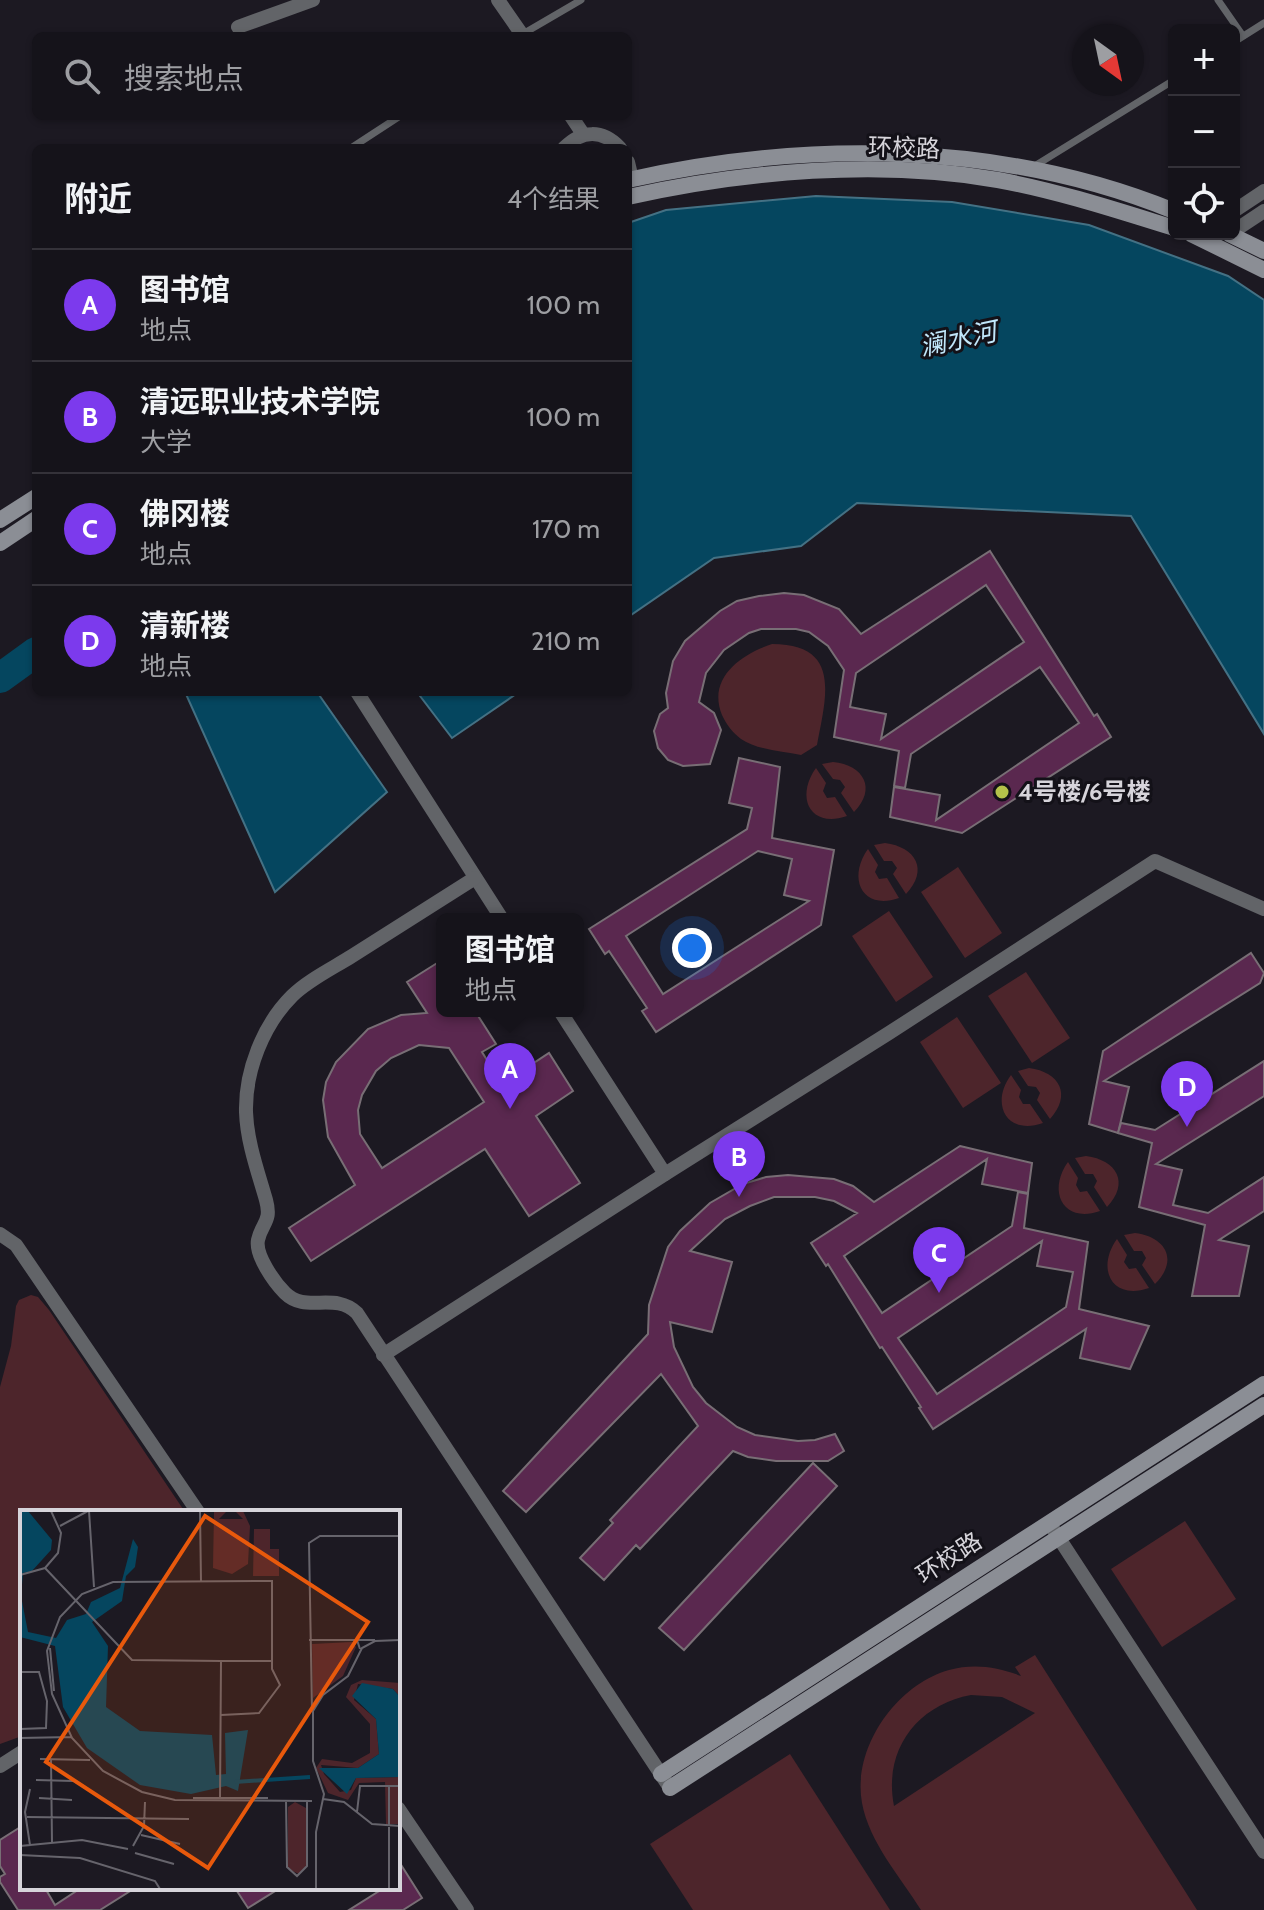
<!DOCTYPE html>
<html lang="zh">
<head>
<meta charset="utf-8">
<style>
  body { margin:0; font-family:Cabin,"Noto Sans SC",sans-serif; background:#1e1c23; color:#f1f3f6 }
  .controls { position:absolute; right:24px; top:24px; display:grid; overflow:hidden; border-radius:12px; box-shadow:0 2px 6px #0004 }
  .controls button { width:72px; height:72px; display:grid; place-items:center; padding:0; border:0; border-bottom:2px solid #343239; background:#15131a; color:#f1f3f6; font:40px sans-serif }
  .compass { position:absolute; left:1072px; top:24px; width:72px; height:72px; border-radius:50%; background:#15131a; box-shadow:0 2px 6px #0004; rotate:147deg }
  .you { position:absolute; left:692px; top:948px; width:28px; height:28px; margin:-20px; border:6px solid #fff; border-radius:50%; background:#1a73e8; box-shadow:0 0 0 12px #1a73e833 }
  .badge { display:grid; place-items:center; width:52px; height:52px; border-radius:50%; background:#7c3aed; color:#fff; font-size:26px; font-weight:700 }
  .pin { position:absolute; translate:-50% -66px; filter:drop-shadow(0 2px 4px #0008) }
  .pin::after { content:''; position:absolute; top:42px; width:28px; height:24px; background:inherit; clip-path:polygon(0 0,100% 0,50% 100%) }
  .popup { position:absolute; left:436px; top:913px; width:148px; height:104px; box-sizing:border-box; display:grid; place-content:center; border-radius:12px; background:#15131a; filter:drop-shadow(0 2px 6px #0005); font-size:26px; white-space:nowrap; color:#9d9ea2 }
  .popup b { font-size:30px; color:#f1f3f6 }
  .popup::after { content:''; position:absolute; left:50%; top:100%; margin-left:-16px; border:16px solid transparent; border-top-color:#15131a }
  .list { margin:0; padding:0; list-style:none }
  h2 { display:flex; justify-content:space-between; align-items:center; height:104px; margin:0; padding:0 32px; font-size:34px }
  h2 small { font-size:26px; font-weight:400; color:#9d9ea2 }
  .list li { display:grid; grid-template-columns:52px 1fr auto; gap:24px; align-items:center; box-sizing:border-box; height:112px; padding:0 32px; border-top:2px solid #343239 }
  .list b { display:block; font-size:30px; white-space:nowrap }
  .list p { margin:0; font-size:26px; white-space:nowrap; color:#9d9ea2 }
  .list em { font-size:26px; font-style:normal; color:#9d9ea2 }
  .icon { flex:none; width:44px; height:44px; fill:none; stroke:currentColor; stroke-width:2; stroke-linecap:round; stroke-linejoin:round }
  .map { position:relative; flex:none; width:1264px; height:1910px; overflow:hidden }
  .search { position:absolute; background:#15131a; box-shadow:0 2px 6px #0004; left:32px; top:32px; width:600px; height:88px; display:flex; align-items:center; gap:20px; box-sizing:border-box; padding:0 28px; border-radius:12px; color:#9d9ea2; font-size:30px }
  .panel { position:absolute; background:#15131a; box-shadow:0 2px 6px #0004; left:32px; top:144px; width:600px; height:552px; border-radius:12px }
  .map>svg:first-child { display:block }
</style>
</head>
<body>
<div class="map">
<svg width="1264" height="1910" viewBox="0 0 1264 1910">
  <rect width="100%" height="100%" fill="#1c1922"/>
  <g fill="#4d252b" fill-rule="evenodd">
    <path d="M772 644C842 644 826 697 817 745L801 755C782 751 757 750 741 739 733 733 726 724 722 715 707 678 741 654 772 644Z"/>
    <path d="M833 762C864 765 877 789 854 812L841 793 845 787 840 780 833 779 822 764Z"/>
    <path d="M816 768 826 783 823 791 827 798 835 797 847 816C810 829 795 797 816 768Z"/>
    <path d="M885 843C916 847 929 870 906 894L893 874 897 868 892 861H884L874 845Z"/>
    <path d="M868 849 878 865 875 872 879 879 887 878 899 898C862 911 847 878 868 849Z"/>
    <path d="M958 867 1002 933 965 958 921 892Z"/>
    <path d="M889 911 933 977 896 1002 852 936Z"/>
    <path d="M1026 972 1070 1038 1032 1063 988 996Z"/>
    <path d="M957 1017 1001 1083 963 1108 920 1042Z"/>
    <path d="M1029 1068C1060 1072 1072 1095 1050 1119L1037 1100 1040 1093 1036 1087 1028 1086 1018 1071Z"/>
    <path d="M1011 1075 1021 1090 1019 1097 1023 1104H1030L1043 1123C1006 1136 990 1103 1011 1075Z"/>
    <path d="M1086 1156C1117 1160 1130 1183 1107 1207L1094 1187 1097 1181 1093 1174H1085L1075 1158Z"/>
    <path d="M1068 1162 1078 1178 1076 1185 1080 1192 1087 1191 1100 1211C1063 1224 1047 1191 1068 1162Z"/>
    <path d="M1135 1233C1166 1237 1179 1260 1155 1284L1142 1265 1146 1258 1142 1251H1134L1124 1235Z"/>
    <path d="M1117 1239 1127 1255 1124 1262 1129 1269 1136 1268 1149 1288C1111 1301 1096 1268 1117 1239Z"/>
    <path d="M31 1295 38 1297 49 1310 185 1512H22V1736L0 1744V1387L11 1346 16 1306 19 1300Z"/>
    <path d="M1185 1521 1236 1599 1162 1647 1111 1569Z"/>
    <path d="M1035 1655 1197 1910H921C901 1878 869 1842 862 1803 852 1748 896 1685 949 1670 974 1663 998 1667 1021 1676L1015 1667ZM971 1695 1002 1697 1035 1713 894 1806C883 1750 917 1705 971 1695Z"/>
    <path d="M790 1754 890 1910H693L650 1844Z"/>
  </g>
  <g fill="#05465f" stroke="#447184" stroke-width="2">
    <path d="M816 196 952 202 1089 225 1228 276 1264 300V734L1131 516 857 503 801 546 714 558 628 617V223L666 210Z"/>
    <path d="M185 692H317L387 792 275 892Z"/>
    <path d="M417 692H519L452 738Z"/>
  </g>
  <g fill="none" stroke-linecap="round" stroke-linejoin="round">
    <path stroke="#05465f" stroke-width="30" d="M0 678 36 652"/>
  </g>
  <g fill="#5a284f" stroke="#786e75" stroke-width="2" fill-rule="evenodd">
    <path d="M990 551 1094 716 1097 714 1111 737 962 833 890 817 894 787 940 795 936 820 1079 723 1040 667 911 754 905 788 894 786 899 751 834 737 844 670 828 646 809 632 796 629H761L749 633 724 650 706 673 699 702 714 713 721 730 710 764 683 766 668 760 658 748 654 731 660 714 668 708 666 693 673 661 685 641 720 611 737 601 759 596 784 593 804 595 839 609 861 634ZM986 585 1024 642 881 739 886 714 850 707 856 673Z"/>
    <path d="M739 758 780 767 772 838 834 850 821 925 656 1032 642 1011 647 1008 609 951 605 954 589 929 747 829 752 808 729 803ZM758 851 792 859 784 895 809 901 663 994 626 936Z"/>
    <path d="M1251 953 1264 973 1260 983 1104 1081 1129 1087 1118 1133 1089 1124 1103 1051Z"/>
    <path d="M442 960V1011H475L496 1044 482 1052 502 1084 549 1053 573 1091 536 1116 580 1183 529 1216 485 1149 311 1261 289 1228 355 1185 328 1137 323 1100 326 1082 336 1062 368 1029 401 1015 427 1013 407 982ZM419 1045 449 1048 484 1102 382 1168 360 1134 358 1110 362 1095 376 1071 391 1058Z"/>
    <path d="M1264 1061V1096L1156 1164 1182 1170 1173 1205 1208 1213 1264 1177V1211L1219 1240 1249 1246 1239 1296H1192L1205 1225 1139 1207 1152 1143 1118 1133 1121 1123 1155 1130Z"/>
    <path d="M960 1146 1032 1163 1028 1193 982 1184 987 1159 844 1256 882 1313 1012 1226 1018 1192 1028 1194 1024 1228 1088 1242 1079 1309 1149 1326 1130 1369 1080 1358 1086 1329 933 1429 919 1408 921 1407 882 1347 880 1348 828 1264 826 1266 811 1243 857 1213 834 1201 815 1197H774L750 1206 725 1219 690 1251 732 1262 712 1332 670 1322 674 1347 693 1387 706 1403 737 1427 755 1435 798 1441 815 1440 835 1434 844 1451 828 1461H776L748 1457 733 1451 640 1549 636 1545 604 1580 580 1558 613 1523 610 1520 698 1426 661 1374 526 1512 503 1491 648 1334 649 1305 668 1247 680 1231 710 1203 743 1184 766 1177 788 1175 834 1179 853 1186 874 1202ZM1042 1241 1037 1266 1073 1272 1066 1307 937 1394 898 1338Z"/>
    <path d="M813 1463 837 1486 684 1650 659 1628Z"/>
    <path d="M22 1826V1888H45L55 1905 81 1888H135L100 1910H18L0 1882V1877L5 1874 0 1866V1840Z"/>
    <path d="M398 1860 422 1898 403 1910H349L384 1888H398Z"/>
    <path d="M235 1888H280L248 1908Z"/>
  </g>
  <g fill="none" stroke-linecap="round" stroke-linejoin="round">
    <g stroke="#626468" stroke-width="7">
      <path d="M1218 0 1243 36"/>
      <path d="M521 35 581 0"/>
      <path d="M1234 42 1264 23"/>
      <path d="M351 148 400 116"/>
      <path d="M1033 167 1174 80"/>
    </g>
    <g stroke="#626468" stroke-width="14">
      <path d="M498 0 523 36"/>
      <path d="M238 27 313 0"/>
      <path d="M571 116 583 134"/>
      <path d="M564 148C582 130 602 129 620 148"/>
      <path d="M628 162 632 179"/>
      <path d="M1234 211 1264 191"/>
      <path d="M1234 231 1264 211"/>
      <path d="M357 692 502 919"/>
      <path d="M475 878C434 904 393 930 352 956 333 968 308 980 292 996 263 1025 245 1071 246 1112 247 1142 258 1172 266 1200 272 1222 262 1222 258 1240 255 1255 274 1282 285 1293 306 1314 334 1291 357 1313L670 1788"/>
      <path d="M665 1174 889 1033 1155 861 1264 909"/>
      <path d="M0 1234 16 1245 198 1512"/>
      <path d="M383 1355 665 1174 560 1011"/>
      <path d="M1053 1529 1264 1852"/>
      <path d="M0 1766 22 1752"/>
      <path d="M398 1808 467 1910"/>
    </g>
    <g stroke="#8b8e95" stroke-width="16">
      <path d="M628 180C807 140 1002 141 1174 211"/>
      <path d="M628 197C744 171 880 159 998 180 1058 191 1116 210 1174 228"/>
      <path d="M1191 234 1264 270"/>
      <path d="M1229 234 1264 251"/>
      <path d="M0 520 36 497"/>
      <path d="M0 543 36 519"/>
      <path d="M661 1774 1264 1384"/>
      <path d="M670 1788 1264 1405"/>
    </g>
  </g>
  <circle fill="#b4c24a" stroke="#131118" stroke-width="3" cx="1002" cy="792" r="8"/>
  <g text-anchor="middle" stroke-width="6" stroke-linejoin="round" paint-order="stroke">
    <g font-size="24" fill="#d6d4da" stroke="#131118">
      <text transform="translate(904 148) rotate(2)" y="8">环校路</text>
      <text transform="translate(949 1558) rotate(-33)" y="8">环校路</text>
    </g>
    <g font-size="24" font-weight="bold" fill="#d6d4da" stroke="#131118" text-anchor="start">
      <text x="1018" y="800">4号楼/6号楼</text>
    </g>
    <g font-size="26" font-style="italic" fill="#c1e7fb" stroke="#131118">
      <text transform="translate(958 339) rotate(-12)" y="9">澜水河</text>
    </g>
  </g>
  <g transform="translate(20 1510)">
    <rect width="380" height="380" fill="#1c1922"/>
    <path d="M207 1 199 9H223L215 1H223L230 16 228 54 212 64 193 58 194 2ZM234 19H250V39H259V66H233ZM332 132 336 137 323 166 293 188 292 134ZM342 170 380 173V187L373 179 338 174 334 190 356 209 359 244 338 258 301 255 304 264 320 282 331 280 336 268 380 267V314H366L365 272 339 273 328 290 308 283 296 258 302 249 332 253 350 243V214L326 187 331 175ZM275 292 286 298 287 355 279 364 268 359V297Z" fill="#4d252b"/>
    <path d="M0 1H8L32 30 31 40 12 61 3 63 1 86 8 122 36 128 47 110 66 104 71 92 100 78 113 29 118 37 115 57 106 66 102 91 72 112 88 136 86 197 120 221 192 225 196 265 206 264 205 223 228 220 218 281 206 276 171 284 120 275 67 238 43 197 35 136 0 127ZM342 173 373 179 380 187V267L336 268 327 284 299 258H338L359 244 356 209 332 186Z" fill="#05465f"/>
    <path fill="none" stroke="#05465f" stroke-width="4" d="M215 272 290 267"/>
    <path fill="none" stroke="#66646c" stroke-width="2" d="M69 1 74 77M180 1 181 72M40 16 68 1M25 58 112 150 201 151M0 65 25 58 38 43 41 23 31 1M289 130H337M30 138 34 181M340 139 337 130H355M0 162H19L27 191 26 218 0 219M292 200 289 33 300 26H380M201 205 239 203 260 175 252 159V71L93 72 62 84 40 107 27 141 32 184 52 228 83 261 122 282 155 290 292 291M0 228 51 227M20 249 70 250M31 249 32 332M16 270 53 271M19 288 52 290M173 288H248M200 289 201 151H252M303 289 324 292 352 314 380 316M266 290 267 357 277 366 287 356V290M337 302 340 276H380M7 307 169 309M121 325 160 334M10 335 62 330 108 339M0 336 10 335 5 302 10 279M113 336 124 316 125 292M115 343 154 354M0 345 60 348 135 371 140 379M296 379V322L304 284 293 251V201L303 185 328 166 342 138 355 131 380 130M369 379V276"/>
    <path fill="#e8590c" fill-opacity="0.15" stroke="#e8590c" stroke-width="4" d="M185 6 348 112 188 358 26 252Z"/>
    <rect width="380" height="380" fill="none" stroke="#d6d4da" stroke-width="4"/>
  </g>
</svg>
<div class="controls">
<button>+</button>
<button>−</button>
<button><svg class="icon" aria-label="locate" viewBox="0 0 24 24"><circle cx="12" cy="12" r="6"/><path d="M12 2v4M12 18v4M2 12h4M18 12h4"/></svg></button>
</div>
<svg class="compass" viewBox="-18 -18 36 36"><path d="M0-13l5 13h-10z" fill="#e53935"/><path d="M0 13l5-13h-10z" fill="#9d9ea2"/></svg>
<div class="you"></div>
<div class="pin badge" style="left:510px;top:1109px">A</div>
<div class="popup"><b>图书馆</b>地点</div>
<div class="pin badge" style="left:739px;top:1197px">B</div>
<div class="pin badge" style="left:939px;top:1293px">C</div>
<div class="pin badge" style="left:1187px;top:1127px">D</div>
<div class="search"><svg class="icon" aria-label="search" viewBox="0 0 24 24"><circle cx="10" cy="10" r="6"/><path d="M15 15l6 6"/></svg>搜索地点</div>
<section class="panel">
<h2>附近<small>4个结果</small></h2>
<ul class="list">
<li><span class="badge">A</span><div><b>图书馆</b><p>地点</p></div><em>100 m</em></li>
<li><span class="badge">B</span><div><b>清远职业技术学院</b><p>大学</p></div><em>100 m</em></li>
<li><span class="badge">C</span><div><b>佛冈楼</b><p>地点</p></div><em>170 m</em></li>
<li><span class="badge">D</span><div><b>清新楼</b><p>地点</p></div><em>210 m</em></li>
</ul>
</section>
</div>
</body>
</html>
